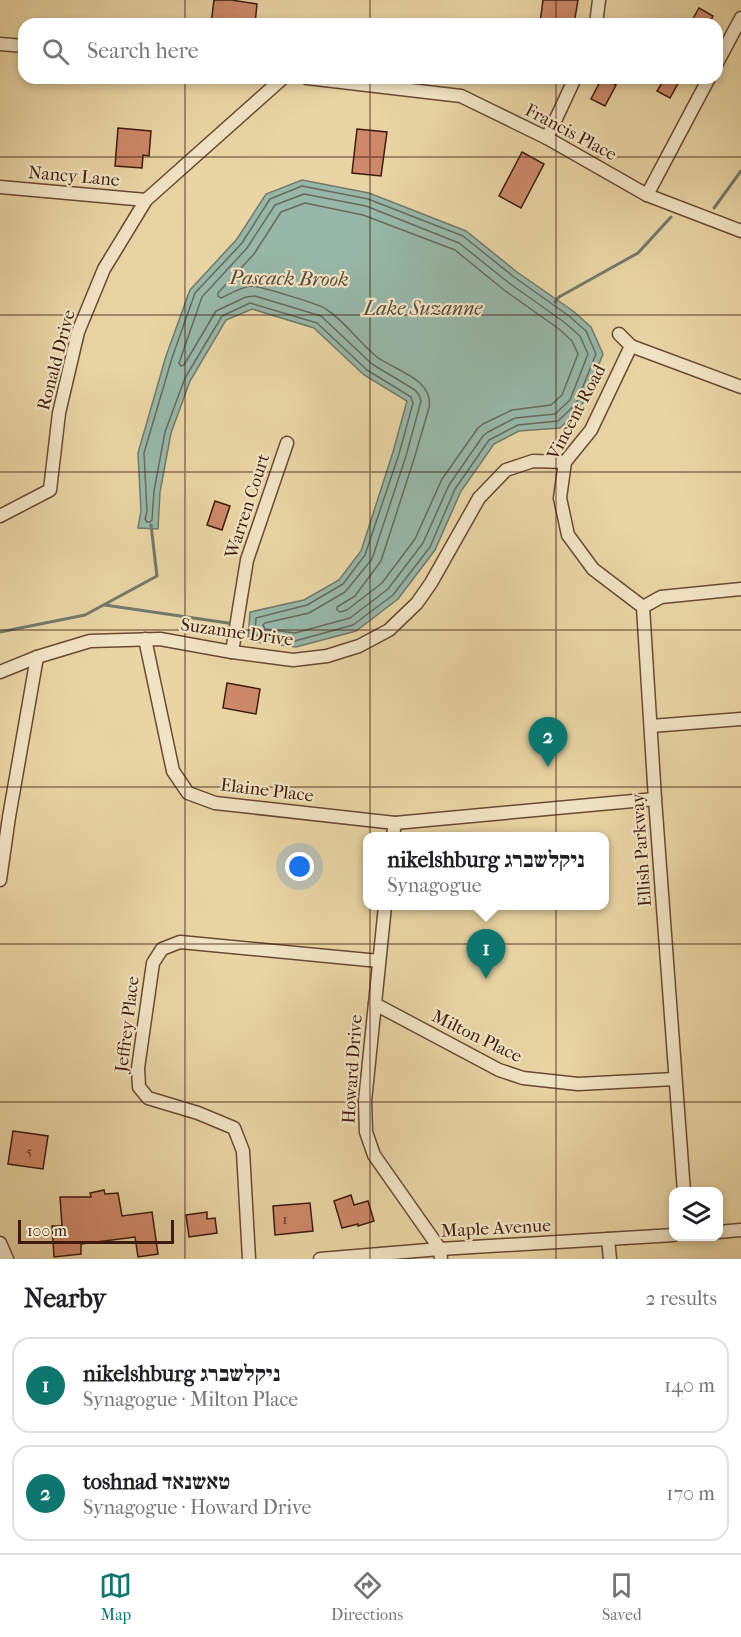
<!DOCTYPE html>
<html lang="en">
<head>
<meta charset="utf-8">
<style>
  body { margin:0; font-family:"IM FELL French Canon","Frank Ruhl Libre",serif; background:#f6f6f6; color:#202124 }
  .controls { position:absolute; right:18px; bottom:18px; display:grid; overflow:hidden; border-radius:12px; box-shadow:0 3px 9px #0003 }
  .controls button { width:54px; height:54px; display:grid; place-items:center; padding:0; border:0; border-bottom:2px solid #e0e0e0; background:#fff; color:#202124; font:30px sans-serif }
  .scale { position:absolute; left:18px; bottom:15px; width:156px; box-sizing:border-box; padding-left:6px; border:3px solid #3e1b0e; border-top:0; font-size:16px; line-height:21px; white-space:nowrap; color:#3e1b0e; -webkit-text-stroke:4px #f1e4c4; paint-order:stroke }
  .you { position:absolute; left:300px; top:867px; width:21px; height:21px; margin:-15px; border:4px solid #fff; border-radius:50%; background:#1a73e8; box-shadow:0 0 0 9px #1a73e833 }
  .badge { display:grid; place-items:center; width:39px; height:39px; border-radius:50%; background:#0f766e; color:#fff; font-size:20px; font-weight:700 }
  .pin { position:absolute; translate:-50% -50px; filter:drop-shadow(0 2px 3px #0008) }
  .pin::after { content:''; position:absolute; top:32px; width:21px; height:18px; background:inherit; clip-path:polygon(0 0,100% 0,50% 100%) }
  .popup { position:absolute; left:363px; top:832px; width:246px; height:78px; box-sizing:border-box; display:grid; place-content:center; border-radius:12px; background:#fff; filter:drop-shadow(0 2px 4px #0005); font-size:20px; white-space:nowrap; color:#757577 }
  .popup b { font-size:22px; color:#202124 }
  .popup::after { content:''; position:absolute; left:50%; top:100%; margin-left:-12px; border:12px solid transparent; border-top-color:#fff }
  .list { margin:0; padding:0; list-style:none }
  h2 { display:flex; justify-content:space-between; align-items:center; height:78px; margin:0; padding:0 24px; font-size:26px }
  h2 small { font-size:20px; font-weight:400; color:#757577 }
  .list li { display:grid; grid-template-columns:39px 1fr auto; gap:18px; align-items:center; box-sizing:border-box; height:96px; margin:0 12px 12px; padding:0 12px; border:2px solid #e0e0e0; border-radius:18px }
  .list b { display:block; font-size:22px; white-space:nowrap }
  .list p { margin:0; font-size:20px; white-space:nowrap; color:#757577 }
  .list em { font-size:20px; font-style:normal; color:#757577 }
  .icon { flex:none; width:33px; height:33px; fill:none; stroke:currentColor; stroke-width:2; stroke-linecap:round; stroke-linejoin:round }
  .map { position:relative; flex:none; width:741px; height:1259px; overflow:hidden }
  .search { position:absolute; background:#fff; box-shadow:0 3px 9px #0003; left:18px; right:18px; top:18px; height:66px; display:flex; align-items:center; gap:15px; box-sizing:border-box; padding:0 21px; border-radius:18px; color:#757577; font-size:22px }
  .sheet { height:294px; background:#fff }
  nav { display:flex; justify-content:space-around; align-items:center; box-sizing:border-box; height:84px; border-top:2px solid #e0e0e0; background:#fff; font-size:16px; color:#757577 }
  nav a { display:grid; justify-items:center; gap:3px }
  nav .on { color:#0f766e }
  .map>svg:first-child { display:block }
</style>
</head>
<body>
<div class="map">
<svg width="741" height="1259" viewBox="0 0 741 1259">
  <rect width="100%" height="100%" fill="#e9d5a4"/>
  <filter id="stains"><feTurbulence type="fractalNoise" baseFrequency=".00333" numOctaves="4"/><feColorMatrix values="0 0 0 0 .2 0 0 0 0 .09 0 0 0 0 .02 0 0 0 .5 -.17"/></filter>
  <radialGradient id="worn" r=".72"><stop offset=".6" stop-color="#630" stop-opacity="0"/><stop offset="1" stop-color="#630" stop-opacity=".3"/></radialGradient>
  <path fill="#97b8a9" stroke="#73796b" stroke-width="1.5" d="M302 180 369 193 466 231 517 272 573 311 591 327 603 354 581 408 560 428 519 431 494 444 461 491 435 550 398 599 356 631 296 647 248 641 250 612 304 600 339 580 361 551 393 452 407 401 364 375 314 328 252 309 226 320 190 381 171 433 160 492 158 529 138 528 141 511 138 453 166 356 190 290 237 239 266 194Z"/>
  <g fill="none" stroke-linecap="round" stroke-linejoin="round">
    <g stroke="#6a6a5c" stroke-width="1.5">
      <path d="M302 186 368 199 463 236 514 277 569 316 586 331 596 354 576 404 558 421 518 425 489 440 455 489 430 547 393 595 353 625 295 641 256 635 255 633 256 618 307 605 343 584 365 555 399 454 413 403 411 397 367 370 317 323 250 303 222 316 185 378 165 432 154 491 152 520 150 522H147L145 519 147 511 144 453 172 358 195 293 242 243 270 199Z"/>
      <path d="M304 194 366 206 459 243 509 283 564 322 580 336 588 354 570 400 555 414 515 418 488 432 483 436 449 485 423 543 388 589 350 618 295 633 265 629 263 625 265 623 309 613 345 592 372 559 406 456 421 401 419 395 415 390 372 364 321 316 255 296 246 297 216 311 184 365 181 366 179 363 202 297 247 248 275 205Z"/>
      <path d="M305 203 363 215 455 250 504 290 559 329 572 341 578 354 562 395 551 405 512 410 483 424 478 428 442 479 415 539 382 583 347 610 340 612 337 610V607L355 596 381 561 414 459 429 408C434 379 396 371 377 357 359 343 346 322 326 309 319 304 259 286 251 286 241 287 230 294 221 298L218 296V293L254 254 281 212Z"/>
    </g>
    <g stroke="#73796b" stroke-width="3">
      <path d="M714 208 741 171"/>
      <path d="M555 302 559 297 638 253 671 217"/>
      <path d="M105 605 228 623"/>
      <path d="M0 632 85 615 157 576 151 525"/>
    </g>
  </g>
  <g fill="#cd8969" stroke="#3e1b0e" stroke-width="1.5">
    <path d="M214 0H231L257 4 255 24H211Z"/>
    <path d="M543 0H578L574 24 540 23Z"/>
    <path d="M699 8 713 16 709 24H690Z"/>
    <path d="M602 78 616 85 605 106 591 99Z"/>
    <path d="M665 78H681L670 98 657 91Z"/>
    <path d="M118 128 151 131 149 156 143 155 142 168 115 166Z"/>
    <path d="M357 129 387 132 381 176 352 173Z"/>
    <path d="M522 152 544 164 521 208 499 196Z"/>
    <path d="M215 501 230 506 222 530 207 525Z"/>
    <path d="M227 683 260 689 256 714 223 708Z"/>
    <path d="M13 1131 48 1136 43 1169 8 1164Z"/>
    <path d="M104 1190 105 1194 118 1193 122 1216 152 1212 158 1254 138 1257 135 1237 81 1244V1254L54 1257 52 1226H62L60 1197H91L90 1193Z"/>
    <path d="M351 1195 354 1205 368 1201 374 1221 358 1226V1224L342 1228 334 1201Z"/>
    <path d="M310 1203 313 1231 275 1235 273 1206Z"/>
    <path d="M207 1212V1219L215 1218 217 1233 189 1237 186 1215Z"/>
  </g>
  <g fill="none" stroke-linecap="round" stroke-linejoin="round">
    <defs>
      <g id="minor">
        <path d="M596 24 599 0"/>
        <path d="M0 44 24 46"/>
        <path d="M717 63 741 18"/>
        <path d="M307 78 461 96 547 138 647 195 741 231"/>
        <path d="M547 138 575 78"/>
        <path d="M0 187 146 200"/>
        <path d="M647 195 709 78"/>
        <path d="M619 334 631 346"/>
        <path d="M0 516 50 490 59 413 78 332 104 269 146 200 283 78"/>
        <path d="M643 607 655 799 684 1192"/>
        <path d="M643 607 593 569 568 535 560 498 565 462 591 430 631 346 741 387"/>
        <path d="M643 607 661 597 741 589"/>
        <path d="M145 639 173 771 188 793 215 803 395 823"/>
        <path d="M232 652 247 560 287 443"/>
        <path d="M0 672 37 657 90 641 160 639 232 652 293 660 327 656 359 646 389 630 417 603 431 583 479 498 506 470 533 461 565 462"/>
        <path d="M651 726 741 719"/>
        <path d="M393 836 395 823 655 799"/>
        <path d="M0 880 9 817 37 657"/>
        <path d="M385 906 365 1101 366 1132 374 1155 440 1249 441 1259"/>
        <path d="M375 1004 499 1070 523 1078 578 1084 675 1079"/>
        <path d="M718 1232 741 1230"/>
        <path d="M608 1239 610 1259"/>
        <path d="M0 1243 7 1259"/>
        <path d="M249 1259 243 1151 234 1128 198 1113 148 1098 139 1087 138 1068 153 963 162 949 180 942 379 961"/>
        <path d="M320 1259 440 1249 674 1235"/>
      </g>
    </defs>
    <use href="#minor" stroke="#694a34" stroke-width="15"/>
    <use href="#minor" stroke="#f1e4c4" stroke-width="12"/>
  </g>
  <path fill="none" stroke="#3e1b0e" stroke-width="1.5" stroke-opacity="0.55" d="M185 0V24M370 0V24M556 0V24M185 78V1259M370 78V1259M556 78V1259M0 157H741M0 315H741M0 472H741M0 630H741M0 787H741M0 944H741M0 1102H741"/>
  <g text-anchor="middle" stroke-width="4.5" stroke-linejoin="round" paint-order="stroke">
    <g font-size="15" fill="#623625">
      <text x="29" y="1156">5</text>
      <text x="285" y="1224">1</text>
    </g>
    <g font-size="18" fill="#3e1b0e" stroke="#f1e4c4">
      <text transform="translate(571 132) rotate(28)" y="6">Francis Place</text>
      <text transform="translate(74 176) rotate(5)" y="6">Nancy Lane</text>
      <text transform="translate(56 360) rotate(-75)" y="6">Ronald Drive</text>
      <text transform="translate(576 412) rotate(-62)" y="6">Vincent Road</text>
      <text transform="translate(247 506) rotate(-72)" y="6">Warren Court</text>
      <text transform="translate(237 632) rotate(8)" y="6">Suzanne Drive</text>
      <text transform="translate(267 790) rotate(7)" y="6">Elaine Place</text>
      <text transform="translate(641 850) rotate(-94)" y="6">Ellish Parkway</text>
      <text transform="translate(127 1024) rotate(-83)" y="6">Jeffrey Place</text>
      <text transform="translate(477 1036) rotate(26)" y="6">Milton Place</text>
      <text transform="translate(352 1069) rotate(-86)" y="6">Howard Drive</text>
      <text transform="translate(496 1228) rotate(-3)" y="6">Maple Avenue</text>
    </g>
    <g font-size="20" font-style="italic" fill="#594a3c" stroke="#f1e4c4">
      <text transform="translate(289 278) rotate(1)" y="7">Pascack Brook</text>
      <text x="423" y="315">Lake Suzanne</text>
    </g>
  </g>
  <rect width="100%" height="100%" filter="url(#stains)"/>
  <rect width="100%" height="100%" fill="url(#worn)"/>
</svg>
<div class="controls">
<button><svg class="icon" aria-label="layers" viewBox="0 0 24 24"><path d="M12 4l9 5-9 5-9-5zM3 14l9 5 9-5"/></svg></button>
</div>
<div class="scale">100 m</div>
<div class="you"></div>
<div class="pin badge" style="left:486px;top:979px">1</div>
<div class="popup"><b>nikelshburg ניקלשברג</b>Synagogue</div>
<div class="pin badge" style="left:548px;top:767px">2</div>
<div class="search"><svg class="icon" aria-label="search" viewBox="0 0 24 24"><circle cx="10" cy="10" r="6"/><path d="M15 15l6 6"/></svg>Search here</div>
</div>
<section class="sheet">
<h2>Nearby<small>2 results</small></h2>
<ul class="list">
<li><span class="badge">1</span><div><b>nikelshburg ניקלשברג</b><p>Synagogue · Milton Place</p></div><em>140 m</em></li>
<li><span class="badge">2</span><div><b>toshnad טאשנאד</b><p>Synagogue · Howard Drive</p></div><em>170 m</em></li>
</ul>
</section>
<nav>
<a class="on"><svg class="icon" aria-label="map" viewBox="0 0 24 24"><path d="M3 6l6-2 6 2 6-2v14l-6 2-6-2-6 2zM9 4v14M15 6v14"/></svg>Map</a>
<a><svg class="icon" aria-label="directions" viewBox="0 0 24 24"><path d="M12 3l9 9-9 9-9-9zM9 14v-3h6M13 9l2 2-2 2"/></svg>Directions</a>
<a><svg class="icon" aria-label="saved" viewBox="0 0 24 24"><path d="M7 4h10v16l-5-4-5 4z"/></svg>Saved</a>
</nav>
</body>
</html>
